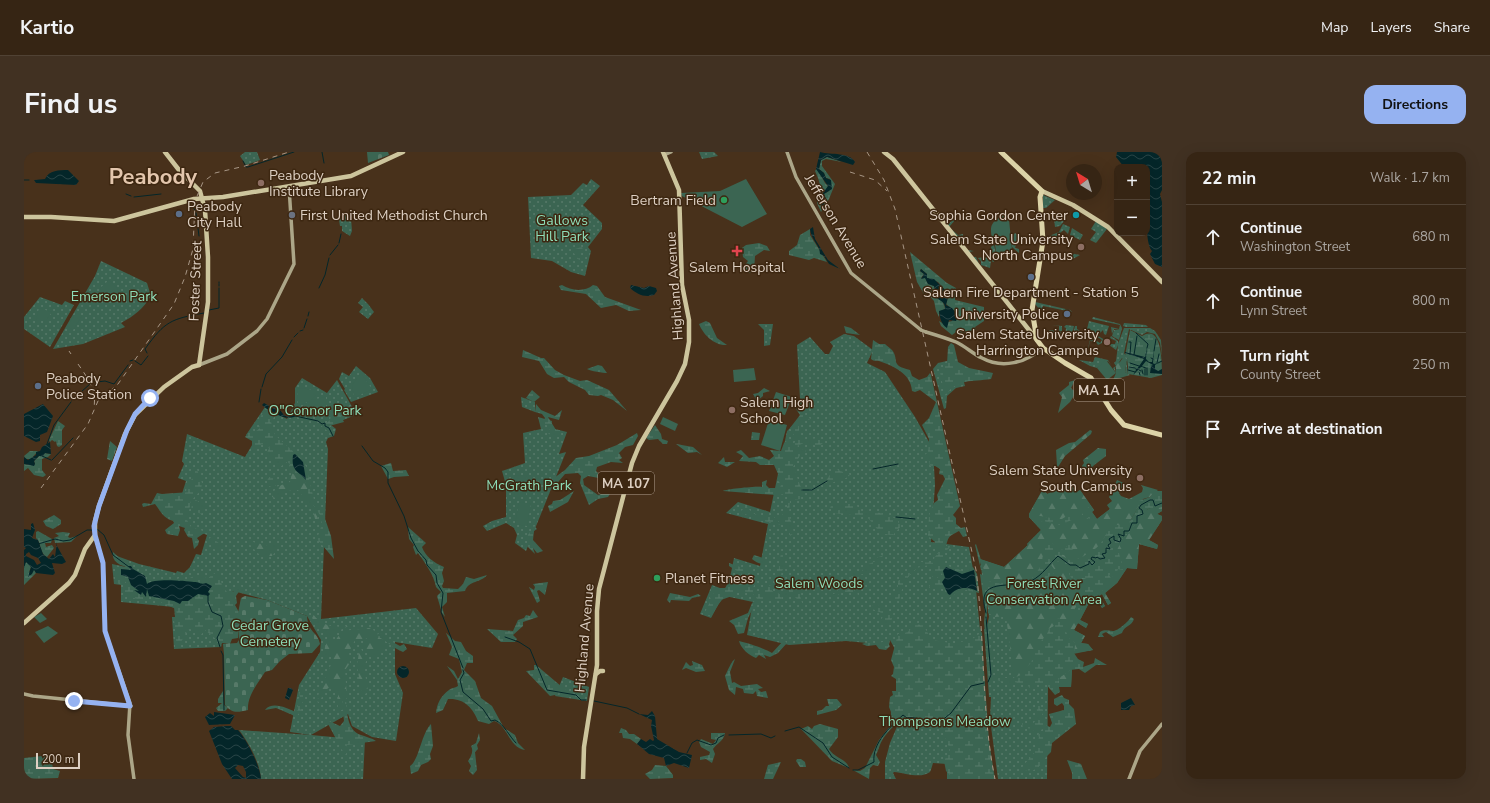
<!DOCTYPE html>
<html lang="en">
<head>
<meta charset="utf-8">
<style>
  body { margin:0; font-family:"Nunito Sans",sans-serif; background:#413122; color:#f1f3f6 }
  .controls { position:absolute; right:12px; top:12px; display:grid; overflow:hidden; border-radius:8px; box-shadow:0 4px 16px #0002 }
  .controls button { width:36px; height:36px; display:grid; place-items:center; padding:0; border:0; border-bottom:1px solid #504234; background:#362514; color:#f1f3f6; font:20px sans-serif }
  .compass { position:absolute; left:1042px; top:12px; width:36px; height:36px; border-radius:50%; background:#362514; box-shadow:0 4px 16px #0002; rotate:322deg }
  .scale { position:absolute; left:12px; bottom:10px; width:44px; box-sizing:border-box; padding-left:4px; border:2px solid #ddcfc2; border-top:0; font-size:11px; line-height:14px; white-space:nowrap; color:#ddcfc2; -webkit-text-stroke:3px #3d2711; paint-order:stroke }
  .stop { position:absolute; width:12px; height:12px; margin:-9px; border:3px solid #95b2f1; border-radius:50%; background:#fff }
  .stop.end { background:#95b2f1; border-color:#fff; box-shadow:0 1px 4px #0008 }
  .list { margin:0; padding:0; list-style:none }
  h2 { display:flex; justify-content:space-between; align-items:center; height:52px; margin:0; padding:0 16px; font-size:17px }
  h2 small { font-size:13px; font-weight:400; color:#aaa5a0 }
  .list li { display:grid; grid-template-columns:26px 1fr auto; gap:12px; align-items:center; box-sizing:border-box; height:64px; padding:0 16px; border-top:1px solid #504234 }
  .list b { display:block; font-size:15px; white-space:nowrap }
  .list p { margin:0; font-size:13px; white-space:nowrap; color:#aaa5a0 }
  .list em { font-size:13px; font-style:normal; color:#aaa5a0 }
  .icon { flex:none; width:22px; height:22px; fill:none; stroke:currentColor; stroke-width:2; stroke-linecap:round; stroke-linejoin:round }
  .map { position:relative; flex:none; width:1138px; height:627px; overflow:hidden; border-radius:12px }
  header { display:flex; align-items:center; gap:24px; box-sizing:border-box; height:56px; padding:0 20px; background:#362514; border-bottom:1px solid #504234 }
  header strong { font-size:19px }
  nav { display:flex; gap:22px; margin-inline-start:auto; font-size:14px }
  .intro { display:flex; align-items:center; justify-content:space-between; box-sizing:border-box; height:96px; padding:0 24px }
  h1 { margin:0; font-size:28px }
  .button { padding:10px 18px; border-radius:12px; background:#95b2f1; color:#111; font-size:14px; font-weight:700 }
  main { display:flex; gap:24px; padding:0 24px }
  aside { flex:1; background:#362514; border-radius:12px; box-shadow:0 4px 16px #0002 }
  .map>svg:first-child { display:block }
</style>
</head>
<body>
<header>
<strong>Kartio</strong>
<nav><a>Map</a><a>Layers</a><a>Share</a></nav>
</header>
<div class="intro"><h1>Find us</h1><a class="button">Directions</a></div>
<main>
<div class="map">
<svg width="1138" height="627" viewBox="0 0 1138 627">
  <defs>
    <pattern id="grass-dots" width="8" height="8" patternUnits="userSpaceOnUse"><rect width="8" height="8" fill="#3b6552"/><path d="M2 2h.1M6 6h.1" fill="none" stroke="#577a69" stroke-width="1.8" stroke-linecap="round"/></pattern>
    <pattern id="forest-firs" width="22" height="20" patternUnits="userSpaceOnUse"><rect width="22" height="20" fill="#3b6552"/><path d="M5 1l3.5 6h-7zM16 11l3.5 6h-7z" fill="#577a69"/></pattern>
    <pattern id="wetland-marsh" width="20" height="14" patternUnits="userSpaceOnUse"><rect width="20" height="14" fill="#3b6552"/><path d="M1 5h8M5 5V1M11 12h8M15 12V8" fill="none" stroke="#577a69"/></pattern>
    <pattern id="cemetery-stones" width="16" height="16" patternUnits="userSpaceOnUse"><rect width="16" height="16" fill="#3b6552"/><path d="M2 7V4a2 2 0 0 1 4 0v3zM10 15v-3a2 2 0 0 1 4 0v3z" fill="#577a69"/></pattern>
    <pattern id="water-waves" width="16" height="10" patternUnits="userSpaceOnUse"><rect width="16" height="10" fill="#042629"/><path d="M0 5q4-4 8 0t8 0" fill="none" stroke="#284446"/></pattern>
  </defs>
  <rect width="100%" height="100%" fill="#48311b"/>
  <g fill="url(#grass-dots)">
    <path d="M221 0H233L236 8 222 13 216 4Z"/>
    <path d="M675 0H690L694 4 678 7Z"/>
    <path d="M567 27 576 34 559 53 578 71V77L564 95 567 99 561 124 547 120 528 109 507 106 504 45 547 43 559 31 563 33Z"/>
    <path d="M1019 43 1031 48 1022 56H1019Z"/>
    <path d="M318 60 325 61V66H327L328 79 326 84 318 79V74H316L314 62Z"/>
    <path d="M1037 64 1041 68 1036 74 1031 75 1030 67Z"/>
    <path d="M931 65 933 66 925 75 934 83 939 82V93L943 98 950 99 945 100 948 105H952L955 112 951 109 923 74Z"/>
    <path d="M1072 69 1083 77 1072 91 1066 88 1072 80 1067 77Z"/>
    <path d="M1039 72 1046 75 1044 82 1040 78 1036 81V85L1031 92 1032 87 1025 86V84L1035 80Z"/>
    <path d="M1048 76 1059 83 1056 88 1046 83Z"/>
    <path d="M969 89 972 101 970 110 967 109 966 116 957 113V109L954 106 961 105 962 106V105L968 103 967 95 969 93Z"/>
    <path d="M1040 100 1056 103 1047 108H1043Z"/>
    <path d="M77 109 123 131 127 144C119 157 110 164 97 171L101 175 59 192 29 197 71 124Z"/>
    <path d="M16 145 38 153 41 149 50 153 26 195 0 177V165Z"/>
    <path d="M338 146 344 152 350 160 344 167 335 160 339 155 334 151Z"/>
    <path d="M1011 150 1046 158 1048 160 1019 154 1017 159 1011 152Z"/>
    <path d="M1069 165 1096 172 1098 176 1095 188 1088 184 1090 178H1096L1090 177 1088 182 1087 175 1095 177 1096 173 1068 167Z"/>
    <path d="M1065 169 1085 174 1082 183 1080 182 1082 174 1080 182 1079 178 1074 183 1063 177Z"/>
    <path d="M1100 171 1122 173 1124 175H1102L1099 174Z"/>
    <path d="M734 172H749L746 193 740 194V178Z"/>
    <path d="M1028 173 1038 174V179H1035L1037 180 1036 184 1029 183 1025 178 1035 179V174Z"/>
    <path d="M1042 173 1050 174 1048 183 1042 181 1041 185 1042 176 1040 175Z"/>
    <path d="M1051 174H1053V177L1076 191 1078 188 1063 178 1062 177 1081 188 1080 190 1078 189V191L1074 193 1072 190 1066 189 1063 202 1066 187 1050 183H1056L1049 182Z"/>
    <path d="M1100 176H1126L1131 179 1137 188 1138 204 1136 191 1131 182 1123 180 1118 183 1105 177 1100 201 1104 207 1103 215 1104 222 1101 220 1103 209 1098 206 1091 216 1092 221 1089 216 1092 214 1090 211 1092 209 1094 193 1092 198 1081 190 1084 188 1087 192H1091L1092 189 1086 186 1087 184 1094 189V192Z"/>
    <path d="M820 182 830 184 849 198 843 211 861 220 891 265 909 297 911 333 907 390 945 395 951 428 956 477 957 476 965 589 971 627H923V612L909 611C908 614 907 618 906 620 897 627 881 621 870 620L869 621 872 627H861V610L866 591 882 554 872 499 866 488 865 493 822 489 765 493 723 483 729 450 701 444 694 453 687 466 676 462 688 433 701 438 707 421 710 406 736 414 744 372 702 361 714 350 746 360 763 279 777 265 773 193 786 185 801 202H805L809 194 806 190Z"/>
    <path d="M1071 205 1084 208 1087 213 1084 209 1073 216 1066 214 1055 208 1069 210Z"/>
    <path d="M927 208 936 215 941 234 932 236 923 244 922 256 920 257 909 217 914 211Z"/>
    <path d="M332 214 346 226 354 240 327 250 320 238 321 237 315 227 318 220 325 224Z"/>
    <path d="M278 226 303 241 313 228 331 260 329 264 307 273 312 277 310 284 304 286 302 290 304 297 297 467 392 456 414 482 408 496 371 490V522L379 541 372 589 348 585 328 574 324 562 287 583 341 588 339 627H237C236 611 225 591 215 578L287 583 266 580 275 533 296 500 297 488 283 464 243 448 209 439 197 495 150 497 148 465H151L150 455 97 450V433L90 432 88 412 102 415 90 403 115 412 148 420 152 421 153 419 160 421 166 415 172 402 177 403 183 383 149 370 162 329 154 326 160 312 158 309 163 282 221 305 231 288 222 283 241 255 263 267 271 251V236Z"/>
    <path d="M497 245 511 250V260L498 255Z"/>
    <path d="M514 265 528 269 527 276 543 280 535 302 542 300 502 399 491 391 493 383 490 376 482 371 463 379 459 374 468 369 482 365V333L478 319 501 311 499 281 517 277Z"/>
    <path d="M1047 333 1053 340 1056 338 1070 358 1068 360 1073 367 1086 357 1083 353 1106 369 1114 362 1138 351V359L1133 362 1138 364V368L1125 388 1134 393 1133 397 1115 392 1113 417 1103 416 1093 431 1081 441 1087 451 1084 453 1078 442 1075 444 1081 454 1078 456 1072 446 1066 449 1056 468 1064 472 1062 476 1054 471 1050 478 1061 484 1057 491 1064 492 1069 498 1049 502 1047 535H1030L1024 533 1023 627H974L966 567 967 545H965L960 477H962L965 465 963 447H961L956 407 980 415 1004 393 1003 392 1017 378 1005 365V362L1019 337 1023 342Z"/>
    <path d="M539 525 565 535 563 549 531 544Z"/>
  </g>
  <g fill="url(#forest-firs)" fill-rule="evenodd">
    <path d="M1100 204 1103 207 1101 220 1106 223 1089 228 1092 221V212L1096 210Z"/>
    <path d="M1051 228 1047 236 1049 238 1052 239 1055 231 1060 229 1062 235 1057 240 1051 242 1046 250 1034 261 1038 245 1035 241 1045 233V230Z"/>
    <path d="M1066 278 1068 279 1067 282 1041 304 1034 315 1033 314 1032 298 1045 291 1051 290Z"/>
    <path d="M1074 296 1082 297V304L1069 314 1068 317H1060L1058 314 1060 311 1059 308Z"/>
    <path d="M268 321 275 325 284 334C285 338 284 343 286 347 289 354 297 362 292 371L289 358 274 338 263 339 252 346 248 345 252 335 266 330Z"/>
    <path d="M1093 328 1102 332 1097 337 1095 341 1097 344 1105 347 1118 340 1119 336 1117 333 1134 338 1126 345 1119 347 1105 371C1099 373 1092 373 1087 377 1082 382 1081 387 1077 392 1066 404 1049 414 1035 402L1045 403 1047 394H1043L1039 398 1033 396 1027 390 1020 393 1018 413 1007 427H996L982 432 978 429 977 432 960 428 956 407 980 415 1004 393 1003 392 1017 378 1005 365V362L1019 337 1023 342 1047 333 1053 340 1056 338 1070 358 1068 360 1073 367 1086 357 1083 353 1088 349 1085 345ZM1060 360 1069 365 1070 369 1064 366 1058 369 1050 367 1036 373 1019 369 1011 370 1008 366 1015 364 1037 368 1045 363 1057 364Z"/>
    <path d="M1138 355V359L1133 362 1138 364V368L1125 388 1134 393 1133 397 1115 392 1113 417 1103 416 1093 431 1081 441 1087 451 1084 453 1078 442 1075 444 1081 454 1078 456 1072 446 1066 449 1056 468 1064 472 1062 476 1054 471 1050 478 1061 484 1057 491 1064 492 1069 498 1050 501 1051 491 1045 486 1034 466 1030 474 1025 477 1022 484 1013 493 1007 511 1000 518 999 522 990 526 982 464 971 465 964 461 963 443 967 444 974 443 975 440 986 434 1007 436 1014 430 1019 431 1025 424 1032 420 1027 413C1033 405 1038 413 1046 414L1050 427C1055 424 1065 426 1068 431L1052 440 1056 442 1060 448 1050 458H1057L1060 454 1062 444H1069L1083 436 1085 423 1090 425 1094 417 1099 415 1095 401 1090 402 1099 386 1108 379 1109 375 1124 357Z"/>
    <path d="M229 390 246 394 254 391 256 393 248 404H237L227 394 226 392Z"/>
    <path d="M289 462C297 474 310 476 324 474L303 485 293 474 287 464Z"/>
    <path d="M345 476 351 479H360V484L356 481 351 482 358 487 362 494 352 504 349 506 344 503 338 492 345 488 346 485 339 488H331L325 500 326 511 321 518 323 546 318 550 319 558H316L314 555V541L308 535 304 536 293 552 295 540 309 508 306 504 300 503 301 495 304 488H312C320 474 332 479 345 476Z"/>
    <path d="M336 495 343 507 340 515 344 540 338 544 333 513Z"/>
    <path d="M1046 518H1048L1047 535H1035V526Z"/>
  </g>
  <g fill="url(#wetland-marsh)" fill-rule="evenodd">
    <path d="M803 5 818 10 802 7 798 9V14L811 32 805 47 797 60 793 51C799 38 796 30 791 19L793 16 801 31 804 34 796 52 799 54 802 47 800 42 805 39 806 27 802 26 800 21 795 17 797 8Z"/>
    <path d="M786 77V83L803 110 790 106 785 108 765 103V99L773 93 776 83Z"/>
    <path d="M991 81 995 84 991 96 995 97V101L988 95 987 86Z"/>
    <path d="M735 91 743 94 746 99 740 98 731 104 730 119 725 121 722 119 721 113 724 109 719 105 718 96 722 93Z"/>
    <path d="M558 95 559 98 555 101 558 108H555L549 100 551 97Z"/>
    <path d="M886 100 923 131 932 136 931 148 960 155V169L951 175 952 178 944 179 937 183 932 180 928 183 917 174 915 169 923 174 924 170 928 169 933 161 922 152 925 142 914 130 903 126V122L897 117 896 119 900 122 897 126 901 125 904 132 910 134C911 142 921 149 921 157L915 160V165L912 159 910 149 904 142H900L893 130Z"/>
    <path d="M538 133C547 139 561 140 569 133L573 134 581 145 617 158 605 159 592 153 577 156 562 142 537 138 535 134Z"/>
    <path d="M682 169 686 171 693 186 703 193C690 194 679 182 675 172Z"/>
    <path d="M820 174 827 176 836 183 822 181Z"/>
    <path d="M1106 178 1118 184C1138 171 1138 211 1138 223L1127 226 1104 222V207L1101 204Z"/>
    <path d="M849 188 855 192H861C863 194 866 196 868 198 876 208 865 213 886 218L888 224 895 228 903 225 906 221 907 223 936 354 929 363 932 366V372L937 376 941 375 943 384 939 385 935 379C924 385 925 384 922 394H927L920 401 921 413 939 419 949 415 953 422 955 441 943 438 927 444 923 449 918 450 921 441 918 435 912 437 905 436 907 430 919 422 915 421V423L910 426 907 423 909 420 908 414C888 410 878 433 875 449L866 448 874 437V429L878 426V423L896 410 912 411 910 406 914 401 911 398 913 396 910 394 911 390 904 384 905 364 910 351 914 348 913 343 921 327 919 323 915 322 916 317 911 314H906L905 308 901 302 904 301 905 287 898 273 905 266 912 250 896 238 891 240 888 239C887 221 869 214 855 209 851 208 851 210 847 207ZM922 415 938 422 950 419 953 438C944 434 932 436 926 443L918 429 921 426 919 418Z"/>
    <path d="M927 191 930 193 934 210 945 216 969 221 967 227C948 230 933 226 921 244L916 220 923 212 924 195Z"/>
    <path d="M499 198 517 206H520L531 218 540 223 556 229 563 228 585 238 603 259 589 248 577 243 574 244 565 243 561 238 545 230 540 225 530 226 523 222 515 209 498 205Z"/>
    <path d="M574 213 578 214 583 221C580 221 566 219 563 217Z"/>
    <path d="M740 236 746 239 739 241V244L733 249 729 242 734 241Z"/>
    <path d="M508 238 516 245 510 250 502 246Z"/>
    <path d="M777 251 781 256V264L787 267 779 269 775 274V285L780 288 795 286 799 291 795 294 780 291 773 294 782 299 777 302 769 315 778 338 776 347 766 348 765 361 770 381 766 384V378L763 374 735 368 716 360 722 354C729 363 738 367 749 364L755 370V366L763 358V342L751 343 699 339C703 337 733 334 738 335V330L743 328 742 333 745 336H756L757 333 753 327 755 324 750 313H736L732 310 715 309 719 304 712 300 717 298 725 306 736 304 745 308 750 304 746 298 757 299 760 291 764 288 770 292 772 287 766 276 776 263 772 257Z"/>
    <path d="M512 252 517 258 531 264 538 258 535 268 524 265 532 278H536V284C531 285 524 283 522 279L525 278 527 274 516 272V267L520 268 521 266 518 262 511 260Z"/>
    <path d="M323 255 325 258 317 264 320 270 305 274 308 283 294 271H302L306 268 307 262 311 264Z"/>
    <path d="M241 256 252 262 247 270 251 283 281 310 291 352 298 358 307 384 310 407 293 387 298 372 296 363 285 346 283 332 268 321 265 316 266 312 263 310 256 315 251 313V309L246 306 243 301 246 294 244 296 238 292 231 297 228 295V289L221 285 224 281 231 280 236 276 234 270ZM273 303 279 310 282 328 271 318 269 310Z"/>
    <path d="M34 269 41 274 38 278V293L35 295 33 294 32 289 31 290 28 288 26 290 25 288Z"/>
    <path d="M631 273 637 282 638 287 644 289 643 292H639L634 287 625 288 622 286Z"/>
    <path d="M728 280 736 281 735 288H727Z"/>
    <path d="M613 281 614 284 609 293 601 295 595 301 598 306 595 308 599 311 587 310 573 315 572 319 580 327 564 324 559 327 560 333 574 343 577 342 579 337 583 338V335L587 336 588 332 585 329H596L597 331 593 341 587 340 584 345 574 347 565 353 556 331 557 324 554 321 541 322 529 336 515 340 523 331 541 318 552 306 565 304 593 293Z"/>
    <path d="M652 292 669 295 678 303 673 300 664 301Z"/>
    <path d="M6 299H14L7 307H2L0 304Z"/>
    <path d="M21 301 27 302 24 305 18 307V318L22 323 19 325 10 323 4 316 0 319V312L5 313 11 312 10 309 15 304Z"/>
    <path d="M700 305 701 310H711L703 315 694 311Z"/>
    <path d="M367 311 369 319 382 318 385 324 370 325 364 327 357 314Z"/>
    <path d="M172 315 178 331 177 338 167 349 163 368 167 375 182 380 173 386 175 389 174 393 170 397 168 386 164 385 160 378 161 376 155 374 156 378 154 384 143 382 141 378 150 371V369C140 367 137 360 131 352L119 355 118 352 120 351 127 352 133 341 138 342 166 340H162L163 330 170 326 165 320Z"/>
    <path d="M810 316 826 323 822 326 804 332 802 329Z"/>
    <circle cx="248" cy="330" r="5"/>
    <path d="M550 339 544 350 526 360 524 354 528 352 529 349 536 348Z"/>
    <path d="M1131 339H1138V355L1124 357 1109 375C1107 381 1101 382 1098 387 1095 392 1095 397 1090 401H1095L1099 418 1094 417 1091 425 1085 423 1089 430 1085 431 1083 436 1066 446 1062 445 1061 452 1057 458H1050L1053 453 1060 448 1056 442 1051 439 1068 431C1063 424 1054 426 1048 427L1045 422 1047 417C1041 411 1033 406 1027 413L1032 420 1025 424 1019 431 1014 430 1007 436 986 434 975 440 974 443 963 444V473L965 479V491L970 504 967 521 968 524 971 523C980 527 992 528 999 522L1000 518 1007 511 1013 493 1022 484 1025 477 1030 474 1033 466 1037 469 1045 486 1051 491 1050 501 1054 507 1060 510 1059 515 1070 511 1071 506 1083 513H1072L1061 521 1055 517 1046 518 1035 526 1034 530 1036 540 1031 543 1021 531 1012 532 1006 536 1003 533 990 530 987 533 970 527 965 531 960 470 961 460 956 422 959 423 960 428 977 432 978 429 982 432 996 427H1007C1015 419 1021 409 1018 397L1024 390H1027L1033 396 1039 398 1045 392 1049 398V405L1035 402 1045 408 1054 409C1061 401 1069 401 1076 392 1081 387 1084 374 1093 373 1097 372 1100 373 1105 371L1115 353V349L1126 345Z"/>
    <path d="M172 348 181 354 178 362 172 360 167 361 168 350Z"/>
    <path d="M810 352H831L837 359 857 361 875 368 874 370 877 374 869 383 857 382 845 367 837 364 810 361 806 355Z"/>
    <path d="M1065 355 1064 361 1069 365 1071 369 1064 366 1059 369 1050 367 1036 373 1019 369 1010 370 1008 368 1015 364 1027 366V363L1032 364 1036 368 1045 363 1052 365 1059 364 1062 357Z"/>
    <path d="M30 363 37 368V372L29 377 22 374 19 369Z"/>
    <path d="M510 374 513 377 510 379 509 388 519 399 513 401 509 396 511 402 503 394 504 383Z"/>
    <path d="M384 375 402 391 398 395C401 404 410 411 420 415L418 421 420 429 418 434 419 436 434 437 439 432 442 425 450 427 463 423C457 431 445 428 441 439L423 441V450L418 455 421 465 418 461 413 444 417 440 412 435C410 423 401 411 394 401L392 403 389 395 390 393 385 387Z"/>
    <path d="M14 379 28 387 27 391H21L22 395 28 393 30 396 23 405C15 401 18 391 12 386V380Z"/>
    <path d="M39 380 46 381 44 385 46 386 53 384 47 390 31 391 30 386 35 384 31 381Z"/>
    <path d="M187 385 196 392 197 395 194 398C187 398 188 392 185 387Z"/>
    <path d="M952 392 957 408 956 413 960 417 957 418 951 393Z"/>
    <path d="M89 400 104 414V415C96 414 87 409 89 400Z"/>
    <path d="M757 400H761V412L757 422 754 423Z"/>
    <path d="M730 403 739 406 741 411C736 413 732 410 728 407Z"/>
    <path d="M860 403 840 422 833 423 831 429 828 428 827 422 831 419H838L842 413 852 409V406Z"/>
    <path d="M3 410 7 415 5 420 10 417 12 421 0 433V412Z"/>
    <path d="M705 411 716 415H726L729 419 724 426H719L718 422 705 414Z"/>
    <path d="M93 420 104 425 106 432 115 439 112 438 117 443V440L120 442 118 448 100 444V438L104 433 99 427 96 432 93 431 91 422Z"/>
    <path d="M189 421 196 424 198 434 203 440H209L212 433 218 435 212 444 213 451 211 453 216 462 214 486 208 487 206 492 198 491 195 494 193 488 181 478 176 484 172 478 169 479 165 476 153 497 150 468 153 463 152 457 140 452 129 445 157 451 172 442 184 441 182 431C180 432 156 430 152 429L155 426 165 428 167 425 178 424 184 427Z"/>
    <path d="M763 426 777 432 775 434 777 448 780 456 776 454 775 449 770 444 758 445V450L753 448H737L730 454 724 466 720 481 714 482 710 473 705 469 724 461 728 451 733 447C730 439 721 441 714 438L708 444 697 448 687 465 680 462 687 448 685 443 690 441 692 436H701L706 430 731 432 728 437 733 441 741 435 747 433 748 439 756 442 765 440V436H774L763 429Z"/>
    <path d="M524 430 521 443 515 438 513 439 516 449 513 451 505 435 510 438 511 435 509 432Z"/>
    <path d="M819 433 822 434 818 438 829 437 835 443C827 441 818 437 812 445H802L803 443 810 442Z"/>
    <path d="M646 441 666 445 674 442 677 444 668 446 665 449 647 448 646 451 643 448Z"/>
    <path d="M852 451 868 464V467L862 477 857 468 860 462 846 456Z"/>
    <path d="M509 458 514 465 499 470V474L489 483 493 487 491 490H477L463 477 489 479 494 468 500 466 502 463 506 464Z"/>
    <path d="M1107 465 1110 467C1108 474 1100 474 1098 481L1089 485 1082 480 1078 482 1080 485H1074L1076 480C1082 477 1083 479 1089 479 1094 479 1105 469 1107 465Z"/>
    <path d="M888 472 899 473 908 488 933 492 936 490 947 488 958 480 962 561 960 571 970 627H926V623L922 619 920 609 926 598C924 592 921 586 919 581 915 571 891 562 881 566 874 570 866 577 861 584 856 590 855 597 852 603L856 610 854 614 849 613 846 616 845 627 829 618 836 619 841 616 855 588 867 573V560L865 555 866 545 869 543 868 539H872V527L867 524 869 522 870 515 867 508 874 482C881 481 887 481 888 472Z"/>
    <path d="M358 481 361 486 376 494 380 492 383 497 379 500C367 495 362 488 351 483Z"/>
    <path d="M422 481 431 489 437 490 442 499 449 504V511H443L440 518 451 529 457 546 468 554 480 576 491 583 494 591 501 598C484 595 484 573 470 569L465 572 454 569C449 556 440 546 424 547L419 558 412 561C413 551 417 544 425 538 427 536 431 536 434 534L433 528 423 514 430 519 434 527 438 520 435 507 425 503 428 495Z"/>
    <path d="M760 488 763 491 754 501 746 505 740 503 742 507 735 503 732 506C725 503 717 497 715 489 724 491 739 496 748 501Z"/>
    <path d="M861 489 866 494 862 498 855 497 852 493 843 494 838 492C846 489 852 493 861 489Z"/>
    <path d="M711 507 706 520 708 531 710 530 717 534 733 532 739 536 734 537 737 540 742 539 744 546 733 544 732 539 729 542 720 541 719 537 712 535 711 543 705 538 701 524C704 518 707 510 711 507Z"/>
    <path d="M668 509 678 513 681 519 672 520 662 516 658 518 662 510 666 514 669 513Z"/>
    <path d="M510 513H512L544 540 554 543 559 549C548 544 538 541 526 544L502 519 510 518Z"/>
    <path d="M199 539 200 553 204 556 201 559H194L192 556 198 551H194V547Z"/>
    <path d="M278 539 281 540V546L276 555 278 562 276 565V560L272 565C265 561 259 559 252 556L241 558C248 549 263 556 271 560L274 558 273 548 276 545 275 540Z"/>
    <path d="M1038 543 1040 546 1045 548V552L1050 557 1052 572 1028 591 1027 600 1020 607 1019 611 1010 618 1000 619 998 615 1011 600V592L1015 586 1014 582 1021 579 1019 577 1011 581 1008 577 1002 576 999 578 998 570 1006 573C1016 569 1012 559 1013 551L1020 559 1018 563 1021 565 1022 573 1026 575 1028 571 1025 562 1040 558V554L1038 551 1033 554 1030 552V547Z"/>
    <path d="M322 545C323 558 322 578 337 583 342 585 348 586 352 589L323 593 322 603 318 598 303 570 305 569 316 574 320 569 318 551Z"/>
    <path d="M803 547H813L818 553 812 558 793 563V559L798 558 802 554H805Z"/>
    <path d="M407 572 409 594 406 602 407 607 404 610 397 613 394 619 387 622 386 614C395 609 397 582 407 572Z"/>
    <path d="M796 572 814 577V585L805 597C810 606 823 607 825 616L808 609 777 577 784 574 788 577 790 574Z"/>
    <path d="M597 576 602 578 605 582H610L617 587 613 592 606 587 599 586 598 581H595Z"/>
    <path d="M455 581 456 588 453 593 454 597 451 600 453 618 449 623 445 619 447 614 444 609C447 605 450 599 447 594L452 591Z"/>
    <path d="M687 581H701C700 589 693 591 689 597L691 602 688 611 682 607 676 608V605L685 603 686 600 677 595 675 590 677 587 689 592 692 588 687 587Z"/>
    <path d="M18 604C27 605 28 609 29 617L36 619 34 626 0 627V606Z"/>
    <path d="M773 607H777L781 610 782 615H776L772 609Z"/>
    <path d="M1043 608 1057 612 1063 627H1048V621Z"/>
    <path d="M757 610 749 627H740L744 613Z"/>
    <path d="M631 613 642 614 649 623V626L626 627 621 622 628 618Z"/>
  </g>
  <g fill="url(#cemetery-stones)">
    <path d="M343 0H364L365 3 344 11Z"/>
    <path d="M86 289 93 295 88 309 83 307Z"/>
    <path d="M221 444 243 448 283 464C284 481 294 480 296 492L288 501 265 502 256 509 248 518 241 520C234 531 223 544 224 558 212 561 208 561 201 553L200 502 199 492 213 491 215 488 214 461 217 446Z"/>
  </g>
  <g fill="#3b6552">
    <path d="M722 27 743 62 718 75 658 44 657 41 696 39Z"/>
    <path d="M978 63 985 67 988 98 986 104 972 100 970 86H968C965 71 969 71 978 63Z"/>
    <path d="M85 128 94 137 92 144 77 148 76 136Z"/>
    <path d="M15 156 28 160 22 168H12Z"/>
    <path d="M52 161 58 164 49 178 43 174Z"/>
    <path d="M1082 208 1092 221 1083 228 1073 216Z"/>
    <path d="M730 216 732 228 710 230 709 218Z"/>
    <path d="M337 221 348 237 330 246 328 233Z"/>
    <path d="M274 236 292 238V243L287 248 302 245V265L282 263 286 249 274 254 273 237Z"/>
    <path d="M752 240 768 245 761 263 745 259Z"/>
    <path d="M639 265 654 272 651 279 636 272Z"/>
    <path d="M745 268 763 273 756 299 737 293Z"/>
    <path d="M491 323 503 324 502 345H490Z"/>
    <path d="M495 350 507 352 503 374 491 372Z"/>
    <path d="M17 461 23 467 16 471 10 465Z"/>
    <path d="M24 474 34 481 20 491 11 480Z"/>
  </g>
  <g fill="url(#water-waves)" fill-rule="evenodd">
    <path d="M796 0C808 3 825 0 831 10L829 13 803 5 797 8 795 17 800 21 802 26 807 28 808 37 800 42 802 47 799 54 796 53 799 41 804 34 792 17Z"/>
    <path d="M1093 0H1138V38L1136 42 1138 50V115L1131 112 1126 102 1128 99C1119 89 1123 32 1123 15H1100L1092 5Z"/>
    <path d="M44 18 55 29 52 33 12 31 10 28 21 27C25 18 35 18 44 18Z"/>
    <path d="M789 75 791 87 804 108 816 117 805 112 800 104 796 102C796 93 787 88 786 77Z"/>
    <path d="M897 117 903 122V126L910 127 925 142 922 153 928 156 934 164 932 169 925 168 923 176C917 172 916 166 915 159L921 157C922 150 916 149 913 146L910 134 904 132 901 126 897 127 900 122 896 119Z"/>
    <path d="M607 133 620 136 625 134 632 136 633 139 630 143C620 146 613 142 606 136Z"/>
    <path d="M1123 195 1122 207 1125 210H1128L1130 199 1129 211 1130 212 1134 211 1131 213V217L1134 219 1138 217V222L1126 221 1127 214 1113 220 1129 213 1122 209 1118 214 1119 215H1117L1109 223 1112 218 1111 216 1113 217 1120 207 1101 201V200L1121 205Z"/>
    <path d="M240 251 249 256H254C259 260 259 266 267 264L271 259 274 262C266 272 246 260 238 253Z"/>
    <path d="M19 252 29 264 23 280 16 283V289L12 290 0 284V262Z"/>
    <path d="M26 290 27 302 21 301 19 304H15L10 309 11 312 10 314 0 312V305L4 308 12 303V300L16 299 18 295Z"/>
    <path d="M271 302 279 310 282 328C274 318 267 320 269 303Z"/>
    <path d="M9 371 11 378 8 386 14 388 19 402 25 407 29 402 31 405 33 390V394L42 410 38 412 28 411 31 421 29 423 12 421 10 418 8 422 4 425 7 415 2 410 0 416V398L2 396 0 395V377L7 378V372ZM5 400 7 403 14 406 17 411 13 413 10 408 2 404V402Z"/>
    <path d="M104 414H107L109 417 121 424 123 432C129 426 161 429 170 430 176 430 177 433 182 431L188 434 184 440 186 442 184 444 174 442 164 449H158L156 452 150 449 125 444 123 437 122 445 118 440 117 443 110 438 115 439 107 433 104 425 97 423V417L107 418Z"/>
    <path d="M922 415 938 422 950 418 953 439C944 434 932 435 926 443L924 442 918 430 921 426 919 419Z"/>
    <circle cx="379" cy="520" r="6"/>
    <path d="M264 536H267L269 538 265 548 261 546Z"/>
    <path d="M1107 546 1111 553 1107 554 1105 558H1097V551Z"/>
    <path d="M628 559 631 564 633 587 655 600 668 603 665 616 650 611 642 614 640 606 625 602 613 592 617 587 622 590 626 587 629 589 630 588 627 574 628 568 615 562 624 563Z"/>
    <path d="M190 560 211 563 206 572 185 573 181 565 186 561 190 564Z"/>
    <path d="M202 574H207L211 578H214C223 588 236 614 237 627H208L198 612 185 579 190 575ZM214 613 219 614 222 620V626L219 625 211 616Z"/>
  </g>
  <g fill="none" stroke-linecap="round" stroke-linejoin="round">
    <g stroke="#042629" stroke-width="1">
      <path d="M298 0 300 11"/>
      <path d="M219 9 222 15H224L270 0"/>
      <path d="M0 28H5"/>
      <path d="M102 42 107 44"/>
      <path d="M110 45 137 42"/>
      <path d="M168 54 171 58"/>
      <path d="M172 61 175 84"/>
      <path d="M315 91 317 82"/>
      <path d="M306 103 314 93"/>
      <path d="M195 131V130"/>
      <path d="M195 132V134"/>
      <path d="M295 136 301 123 305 106"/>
      <path d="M185 158 195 156V136"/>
      <path d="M284 164 285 160"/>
      <path d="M280 176 283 167"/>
      <path d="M276 179 279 178"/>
      <path d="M1112 181 1124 192 1123 196"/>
      <path d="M270 185 274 181"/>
      <path d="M1105 190H1107L1106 202"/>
      <path d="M1130 199 1132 187"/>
      <path d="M123 201 121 197C141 169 147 167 180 161"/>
      <path d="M1110 203 1113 184"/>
      <path d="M1127 206 1129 207"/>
      <path d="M106 209 109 208"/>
      <path d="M111 209 117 213 124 204"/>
      <path d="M1106 211 1115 214"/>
      <path d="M1133 211 1135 202"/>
      <path d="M1134 211 1138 209"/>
      <path d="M1105 215 1111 216"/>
      <path d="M1119 215 1122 216"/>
      <path d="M1123 216V223"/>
      <path d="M1121 217V223"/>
      <path d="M1104 218 1111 220"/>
      <path d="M1115 218 1117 219"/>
      <path d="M1118 218 1119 222"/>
      <path d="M1115 220 1116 223"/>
      <path d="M70 229 73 230 81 229 90 232 104 213"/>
      <path d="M238 235 242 222 258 205 268 188"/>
      <path d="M48 248 66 232"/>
      <path d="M235 250 237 237"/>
      <path d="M271 264 294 269 298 272 301 271V274L305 276 309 284"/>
      <path d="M23 292 30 273 47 250"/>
      <path d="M338 294 349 309 361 316 364 320V331L380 364 387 386 394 399 402 408 403 413 412 423 413 431 419 441 417 460 439 516"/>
      <path d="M18 304 27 308"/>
      <path d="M28 308 49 286"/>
      <path d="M849 317 874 312"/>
      <path d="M778 338H787"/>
      <path d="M788 338 803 329"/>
      <path d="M872 365 891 367"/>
      <path d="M73 377 80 383 89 403 105 415"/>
      <path d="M14 392 31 387 39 389 46 388 63 378H68"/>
      <path d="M184 443V450L188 460 197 464 199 474 193 486 196 495"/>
      <path d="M962 461C950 423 988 438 1007 429 1019 423 1025 412 1034 404L1046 413H1052L1056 416 1065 412V409L1068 413 1071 410 1067 407 1068 405 1072 406 1073 405 1076 407 1081 406 1078 402 1082 401V396L1086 397 1084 393 1087 391 1085 387 1090 384V388L1096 390 1097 387 1094 382 1100 384V379H1105L1108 371H1113V364L1119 362 1118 358 1115 356 1117 353 1126 348H1129L1131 354 1138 351"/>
      <path d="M962 465 967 523 964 530"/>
      <path d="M481 485 495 490 506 497 523 538 552 543 557 548H562"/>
      <path d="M197 499 199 503 200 558"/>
      <path d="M439 518 440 521 436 528 439 540 459 557 467 569 471 568C480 572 485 584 492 591"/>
      <path d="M570 549 603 556 615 562"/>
      <path d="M761 579 775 575 799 591 808 605 825 616"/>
      <path d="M705 583 737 582 747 586 751 584"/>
      <path d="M663 601 668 591 673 588 687 593 692 591 694 586 700 583"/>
      <path d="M829 618H834L850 610C848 591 866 575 879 563L883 566C887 564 909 570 916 570L927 561 947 534 960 531"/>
    </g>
    <g stroke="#aca688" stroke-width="3.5">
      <path d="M763 0 772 25 827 121 897 178"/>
      <path d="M640 3 647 0"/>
      <path d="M902 180C912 183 922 186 932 190 941 194 949 202 958 206 978 217 1003 211 1019 195"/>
      <path d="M175 213 203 202 233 179 243 167 270 112 265 35"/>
      <path d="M71 383 79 411 81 479 106 551 104 583 110 627"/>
      <path d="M0 542 9 544 107 554"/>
      <path d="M1105 627 1116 599 1138 572"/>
    </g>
    <g stroke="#cdc59d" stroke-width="4.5">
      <path d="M141 0 155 18 176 39 181 58 184 105V150L175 213"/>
      <path d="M860 0 869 7 1013 188"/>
      <path d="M1018 39 1049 53 1084 75 1138 130"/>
      <path d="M0 65H27L90 69 170 47 199 45 327 24 379 0"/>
      <path d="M0 471 45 431 51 423 61 397 71 383V369L75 354 101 282 111 263 140 235 168 215 175 213"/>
      <path d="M572 522 576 519H579"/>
      <path d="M559 627 560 595 573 513V459L575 437 608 311 615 294 653 229 661 212 665 190V168L658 133 655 38 639 0"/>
    </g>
    <path stroke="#dcd3a7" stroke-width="5" d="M977 0 1018 39 1016 45 1019 89 1008 158 1013 188 1019 196 1041 211 1067 226 1087 258 1100 273 1138 283"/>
    <g stroke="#a79685" stroke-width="1" stroke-dasharray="5 5" stroke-linecap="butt">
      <path d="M843 0 860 28 871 57 952 418C961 487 957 559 971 627"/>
      <path d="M826 20 851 28 863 39"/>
      <path d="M45 199 47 202"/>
      <path d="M54 212C63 225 73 238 70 255"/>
      <path d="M17 336 64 272 74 249 94 232 150 152 161 125 169 97 171 49 179 30 191 21 221 14 265 0"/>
    </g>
    <path stroke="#aca688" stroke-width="3.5" d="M897 178 902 180"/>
  </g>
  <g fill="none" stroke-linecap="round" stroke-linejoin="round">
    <path stroke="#95b2f1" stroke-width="5" d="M50 549 106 554 81 479 79 411 71 383 70 374 75 354 103 278 111 262 126 246"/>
  </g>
  <g fill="#8d6e63" stroke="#3d2711" stroke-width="1.5">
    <circle cx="237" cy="31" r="4"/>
    <circle cx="1057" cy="95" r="4"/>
    <circle cx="1083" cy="190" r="4"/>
    <circle cx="708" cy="258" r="4"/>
    <circle cx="1116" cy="326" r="4"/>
  </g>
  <g fill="#2e9e5b" stroke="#3d2711" stroke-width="1.5">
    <circle cx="700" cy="48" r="4"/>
    <circle cx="633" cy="426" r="4"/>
  </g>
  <g fill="#5c6f8a" stroke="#3d2711" stroke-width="1.5">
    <circle cx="155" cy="62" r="4"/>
    <circle cx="1007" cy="125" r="4"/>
    <circle cx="1043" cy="162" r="4"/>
    <circle cx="14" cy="234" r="4"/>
  </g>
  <circle fill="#6b7280" stroke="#3d2711" stroke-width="1.5" cx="268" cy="63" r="4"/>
  <circle fill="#0f9aa8" stroke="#3d2711" stroke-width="1.5" cx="1052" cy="63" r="4"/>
  <path fill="#e0444e" stroke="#3d2711" stroke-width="1.5" d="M711 93h4v4h4v4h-4v4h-4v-4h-4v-4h4z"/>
  <g text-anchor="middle" stroke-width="3" stroke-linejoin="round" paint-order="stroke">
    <g fill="#3d2711" stroke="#ad9d8d" stroke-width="1">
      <rect x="1050" y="227" width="50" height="22" rx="3"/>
      <rect x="574" y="320" width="56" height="22" rx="3"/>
    </g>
    <g font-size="13" font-weight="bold" fill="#ddcfc2">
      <text x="1075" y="243">MA 1A</text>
      <text x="602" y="336">MA 107</text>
    </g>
    <g font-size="14" fill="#ddcfc2" stroke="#3d2711" text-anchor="start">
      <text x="245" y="28">Peabody<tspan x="245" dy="16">Institute Library</tspan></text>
      <text x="692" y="53" text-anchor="end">Bertram Field</text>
      <text x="163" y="59">Peabody<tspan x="163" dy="16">City Hall</tspan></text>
      <text x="276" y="68">First United Methodist Church</text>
      <text x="1044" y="68" text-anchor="end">Sophia Gordon Center</text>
      <text x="1049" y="92" text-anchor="end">Salem State University<tspan x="1049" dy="16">North Campus</tspan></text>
      <text x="713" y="120" text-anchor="middle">Salem Hospital</text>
      <text x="1007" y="145" text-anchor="middle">Salem Fire Department - Station 5</text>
      <text x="1035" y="167" text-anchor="end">University Police</text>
      <text x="1075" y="187" text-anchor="end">Salem State University<tspan x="1075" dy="16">Harrington Campus</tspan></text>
      <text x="22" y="231">Peabody<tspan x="22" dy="16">Police Station</tspan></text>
      <text x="716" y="255">Salem High<tspan x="716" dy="16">School</tspan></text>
      <text x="1108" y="323" text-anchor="end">Salem State University<tspan x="1108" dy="16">South Campus</tspan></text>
      <text x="641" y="431">Planet Fitness</text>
    </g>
    <g font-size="14" fill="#8eddb8" stroke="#3d2711">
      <text x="538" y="73">Gallows<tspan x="538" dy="16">Hill Park</tspan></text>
      <text x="90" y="149">Emerson Park</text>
      <text x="291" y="263">O"Connor Park</text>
      <text x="505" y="338">McGrath Park</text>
      <text x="795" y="436">Salem Woods</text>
      <text x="1020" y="436">Forest River<tspan x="1020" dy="16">Conservation Area</tspan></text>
      <text x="246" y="478">Cedar Grove<tspan x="246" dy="16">Cemetery</tspan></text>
      <text x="921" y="574">Thompsons Meadow</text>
    </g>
    <g font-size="14" fill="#ddcfc2" stroke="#3d2711">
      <text transform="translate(812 69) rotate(59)" y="5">Jefferson Avenue</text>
      <text transform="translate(171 129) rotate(-88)" y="5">Foster Street</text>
      <text transform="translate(650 134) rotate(-94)" y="5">Highland Avenue</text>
      <text transform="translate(560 486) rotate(-85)" y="5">Highland Avenue</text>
    </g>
    <g font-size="22" font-weight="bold" fill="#e3c6ad" stroke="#3d2711">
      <text x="129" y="32">Peabody</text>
    </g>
  </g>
</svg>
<div class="controls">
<button>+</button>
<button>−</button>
</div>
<svg class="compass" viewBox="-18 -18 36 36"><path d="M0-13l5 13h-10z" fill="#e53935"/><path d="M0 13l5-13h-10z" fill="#aaa5a0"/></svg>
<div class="scale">200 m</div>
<div class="stop" style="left:126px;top:246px"></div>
<div class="stop end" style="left:50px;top:549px"></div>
</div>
<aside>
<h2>22 min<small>Walk · 1.7 km</small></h2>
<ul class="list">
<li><svg class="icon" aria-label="ahead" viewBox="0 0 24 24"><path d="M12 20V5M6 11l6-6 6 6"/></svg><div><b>Continue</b><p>Washington Street</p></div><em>680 m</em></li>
<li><svg class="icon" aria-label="ahead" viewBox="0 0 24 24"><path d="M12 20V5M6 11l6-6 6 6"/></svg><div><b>Continue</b><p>Lynn Street</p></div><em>800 m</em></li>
<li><svg class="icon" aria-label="right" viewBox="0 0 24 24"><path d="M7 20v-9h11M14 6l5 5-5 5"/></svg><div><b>Turn right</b><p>County Street</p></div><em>250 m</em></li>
<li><svg class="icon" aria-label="arrive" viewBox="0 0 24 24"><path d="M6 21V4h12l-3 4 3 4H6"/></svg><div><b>Arrive at destination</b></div></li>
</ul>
</aside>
</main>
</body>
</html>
